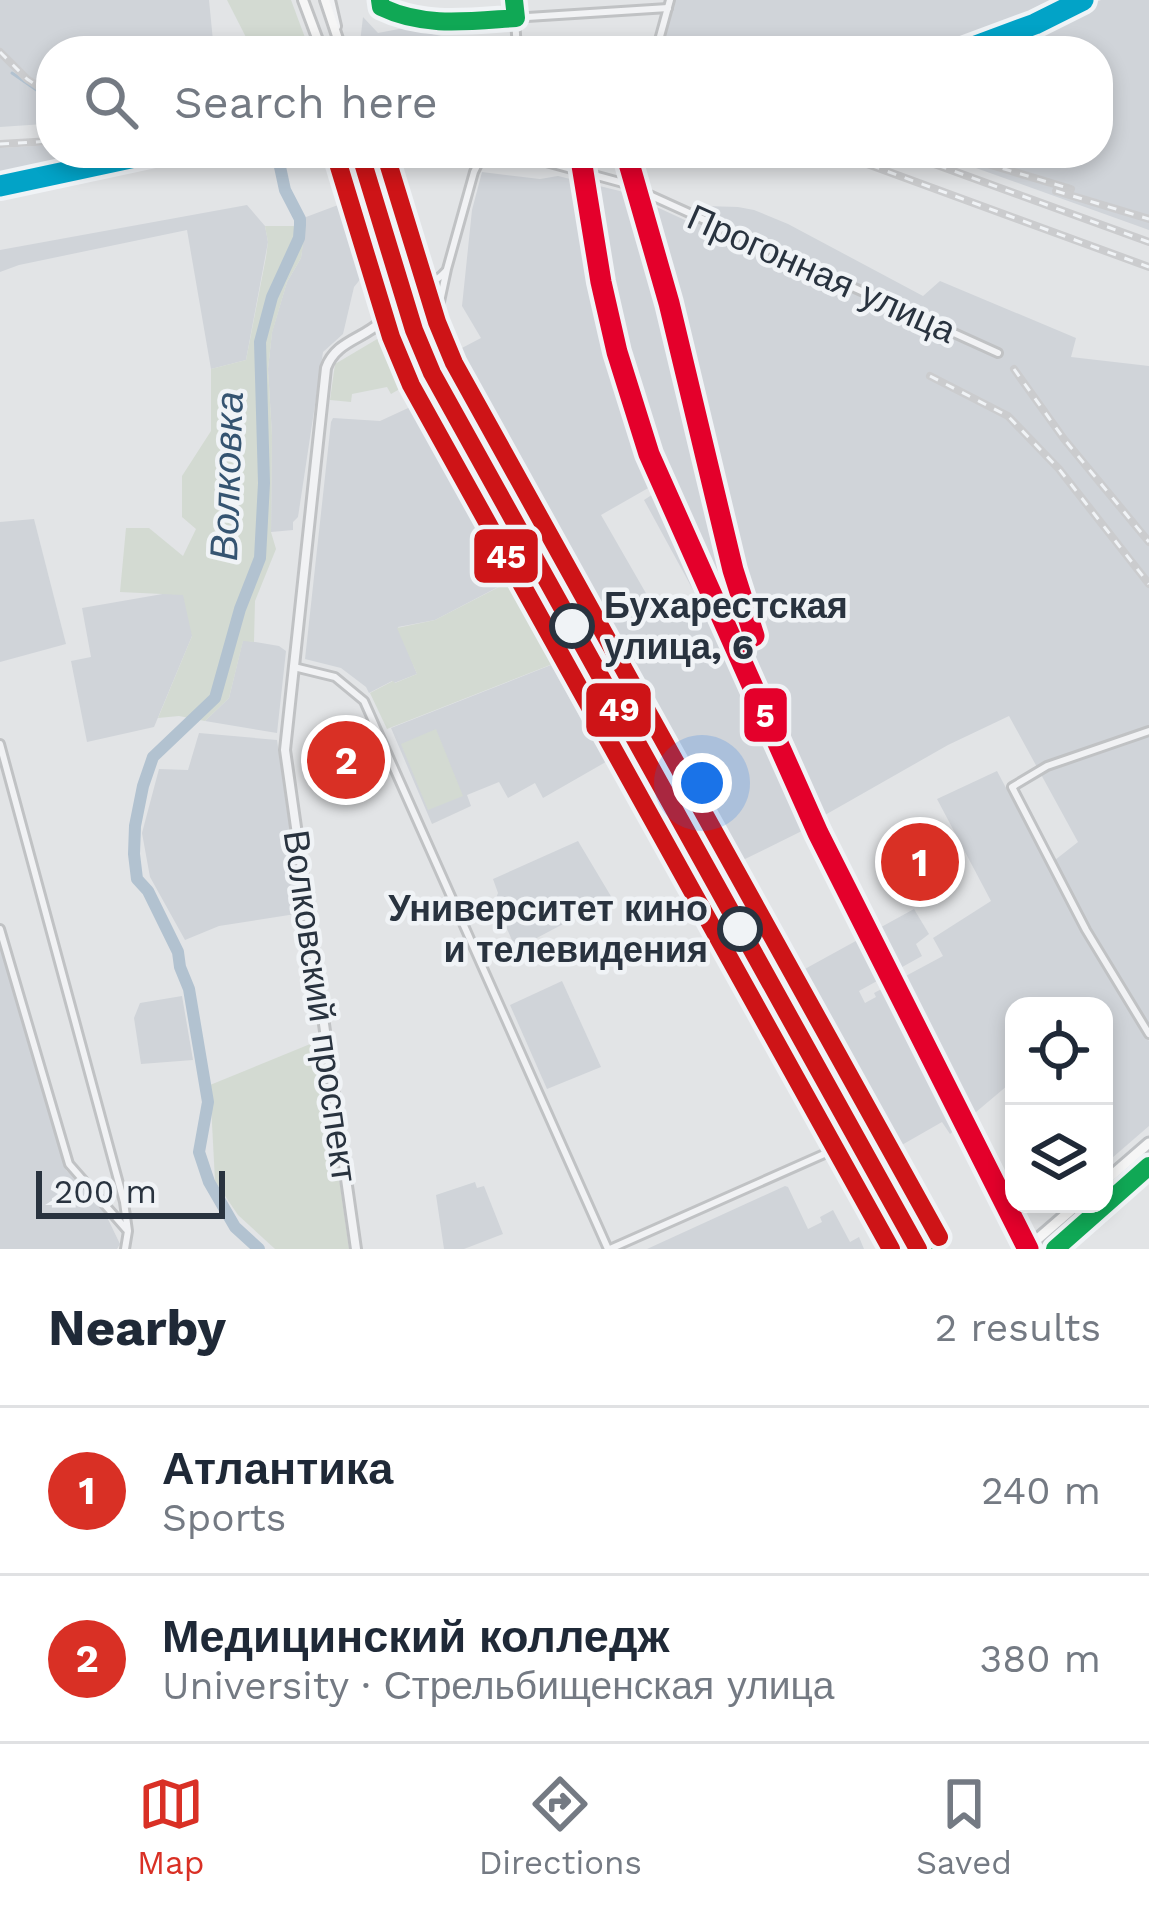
<!DOCTYPE html>
<html lang="en">
<head>
<meta charset="utf-8">
<style>
  body { margin:0; font-family:"Work Sans",sans-serif; background:#f6f6f7; color:#1f2937 }
  .controls { position:absolute; right:36px; bottom:36px; display:grid; overflow:hidden; border-radius:24px; box-shadow:0 6px 18px #0003 }
  .controls button { width:108px; height:108px; display:grid; place-items:center; padding:0; border:0; border-bottom:3px solid #e0e1e3; background:#fff; color:#1f2937; font:60px sans-serif }
  .scale { position:absolute; left:36px; bottom:30px; width:189px; box-sizing:border-box; padding-left:12px; border:6px solid #29333f; border-top:0; font-size:33px; line-height:42px; white-space:nowrap; color:#29333f; -webkit-text-stroke:9px #f0f3f6; paint-order:stroke }
  .you { position:absolute; left:702px; top:783px; width:42px; height:42px; margin:-30px; border:9px solid #fff; border-radius:50%; background:#1a73e8; box-shadow:0 0 0 18px #1a73e833 }
  .badge { display:grid; place-items:center; width:78px; height:78px; border-radius:50%; background:#d93025; color:#fff; font-size:39px; font-weight:700 }
  .pin { position:absolute; translate:-50% -50%; border:6px solid #fff; box-shadow:0 3px 12px #0006 }
  .list { margin:0; padding:0; list-style:none }
  h2 { display:flex; justify-content:space-between; align-items:center; height:156px; margin:0; padding:0 48px; font-size:51px }
  h2 small { font-size:39px; font-weight:400; color:#747a83 }
  .list li { display:grid; grid-template-columns:78px 1fr auto; gap:36px; align-items:center; box-sizing:border-box; height:168px; padding:0 48px; border-top:3px solid #e0e1e3 }
  .list b { display:block; font-size:45px; white-space:nowrap }
  .list p { margin:0; font-size:39px; white-space:nowrap; color:#747a83 }
  .list em { font-size:39px; font-style:normal; color:#747a83 }
  .icon { flex:none; width:66px; height:66px; fill:none; stroke:currentColor; stroke-width:2; stroke-linecap:round; stroke-linejoin:round }
  .map { position:relative; flex:none; width:1149px; height:1249px; overflow:hidden }
  .search { position:absolute; background:#fff; box-shadow:0 6px 18px #0003; left:36px; right:36px; top:36px; height:132px; display:flex; align-items:center; gap:30px; box-sizing:border-box; padding:0 42px; border-radius:48px; color:#747a83; font-size:45px }
  .sheet { height:492px; background:#fff }
  nav { display:flex; justify-content:space-around; align-items:center; box-sizing:border-box; height:168px; border-top:3px solid #e0e1e3; background:#fff; font-size:33px; color:#747a83 }
  nav a { display:grid; justify-items:center; gap:6px }
  nav .on { color:#d93025 }
  .map>svg:first-child { display:block }
</style>
</head>
<body>
<div class="map">
<svg width="1149" height="1249" viewBox="0 0 1149 1249">
  <rect width="100%" height="100%" fill="#e2e4e6"/>
  <g fill="#d0d4d9">
    <path d="M0 0H209L214 51H51V101L43 102 44 124 0 127Z"/>
    <path d="M675 0H1062L937 51H661Z"/>
    <path d="M1101 0H1149V230L934 153H1098V51H984Z"/>
    <path d="M363 17 378 33 404 28 455 39V51H359Z"/>
    <path d="M51 145V153H140L0 180V148Z"/>
    <path d="M482 172 540 179 558 176 624 192 687 221 705 206 738 207 754 210 788 224 923 296 940 281 1076 338 1071 357 1149 366V1025L1092 932 1055 860 1078 842 1009 716 948 745 818 819 644 500 676 479 656 442 671 475 601 515 659 616 696 598 816 824 743 860 460 349 481 338 462 306 472 210Z"/>
    <path d="M346 202 370 267 354 287 343 334 323 352 298 517 293 522V530L271 532 272 435 268 369 272 332 287 282 301 258 306 217Z"/>
    <path d="M247 205 265 226 268 242 246 360 211 369 187 230 19 265 0 272V250Z"/>
    <path d="M419 403 515 578 435 620 398 627 417 674 394 683 392 681 369 693 366 687 341 668 305 659 331 422 333 418 380 421Z"/>
    <path d="M34 519 66 644 0 662V522Z"/>
    <path d="M197 588 192 636 154 727 87 742 71 661 91 657 82 608Z"/>
    <path d="M243 640 279 646 286 651 277 733 205 721 229 698Z"/>
    <path d="M551 665 582 721 589 719 611 759 543 798 535 783 508 798 499 782 467 795 471 806 432 824 391 728Z"/>
    <path d="M199 733 277 740 302 913 219 926 185 940 150 877 142 833 159 769 188 770Z"/>
    <path d="M997 771 1085 937 1149 1041V1126L1112 1158 1104 1149V1006H1014V1080L950 1134 942 1122 900 1146 803 970 914 909 929 934 916 944 922 956 859 991 865 1003 876 997 874 993 943 956 933 938 991 901 937 799Z"/>
    <path d="M578 841 612 898 518 948 514 945 495 901 498 893 493 879Z"/>
    <path d="M0 936 66 1170 105 1213 120 1244 117 1249H0Z"/>
    <path d="M562 981 601 1067 547 1089 510 1005Z"/>
    <path d="M182 996 193 1060 141 1064 134 1018 140 1003Z"/>
    <path d="M475 1182 477 1188 484 1186 503 1234 464 1249H444L436 1195Z"/>
    <path d="M785 1186 788 1187 808 1229 822 1222 820 1217 833 1210 850 1242 859 1237 864 1249H647Z"/>
  </g>
  <g fill="#d3dad2">
    <path d="M227 0H291L310 51H253Z"/>
    <path d="M265 226H306L301 258 287 282 272 333 268 369 272 435 271 532 276 549 255 601 254 642 243 641 229 698 205 721 179 716 158 718 192 636 183 595 120 592 126 528H149L183 556 196 529 182 517V476L211 431V369L246 360 266 257 268 242Z"/>
    <path d="M384 335 410 383 391 394 387 387 352 394 351 402 330 400 335 364Z"/>
    <path d="M518 577 562 656 550 665 387 729 370 693 393 681 395 683 417 674 397 628 435 620Z"/>
    <path d="M436 729 463 796 428 810 401 744Z"/>
    <path d="M821 1017 895 1150 886 1155 814 1024Z"/>
    <path d="M320 1040 349 1249H275L238 1215 215 1181 210 1085Z"/>
  </g>
  <g fill="none" stroke-linecap="round" stroke-linejoin="round">
    <path stroke="#b2c2d0" stroke-width="3" d="M12 73 51 100"/>
    <path stroke="#b2c2d0" stroke-width="12" d="M259 1249 235 1227 209 1182 199 1152 208 1102 189 989 180 967 178 952 148 891 137 879 134 854 135 826 143 786 153 757 215 698 240 609 260 558 264 483 260 342 272 297 299 238 300 225V219L285 190 277 153"/>
    <defs>
      <g id="minor">
        <path d="M380 0 381 7 394 13 449 22 668 8"/>
        <path d="M514 0 517 51"/>
        <path d="M656 51 670 0"/>
        <path d="M415 280C427 286 436 282 445 272"/>
        <path d="M432 339 447 269 474 172 481 158 493 154 535 159 623 183 998 353"/>
        <path d="M294 667 335 677 364 701 608 1249"/>
        <path d="M1149 731 1047 766 1012 787 1086 930 1149 1034"/>
        <path d="M0 744 124 1202 128 1231 125 1249"/>
        <path d="M0 929 69 1164 126 1229"/>
        <path d="M610 1249 849 1143"/>
      </g>
      <g id="tertiary">
        <path d="M330 0 336 26"/>
        <path d="M379 327 393 328 413 350"/>
        <path d="M356 1249 285 750 326 368C339 332 383 341 396 296"/>
      </g>
      <g id="secondary">
        <path d="M303 0 322 51"/>
        <path d="M325 0 342 51"/>
        <path d="M353 153 408 334 427 383 908 1249"/>
        <path d="M373 153 435 351 446 375 931 1249"/>
      </g>
      <g id="primary">
        <path d="M1104 1182 1149 1143"/>
        <path d="M1026 1249 1078 1204"/>
        <path d="M1055 1249 1149 1166"/>
      </g>
    </defs>
    <use href="#minor" stroke="#c0c2c4" stroke-width="12"/>
    <use href="#tertiary" stroke="#c0c2c4" stroke-width="14"/>
    <use href="#secondary" stroke="#c0c2c4" stroke-width="14"/>
    <use href="#primary" stroke="#bec1c4" stroke-width="15"/>
    <use href="#minor" stroke="#f1f2f4" stroke-width="6"/>
    <use href="#tertiary" stroke="#f1f2f4" stroke-width="8"/>
    <use href="#secondary" stroke="#f6f6f6" stroke-width="8"/>
    <use href="#primary" stroke="#f6f6f6" stroke-width="9"/>
    <defs>
      <g id="rail">
        <path d="M946 51 1018 24 1070 0"/>
        <path d="M0 52 27 79 51 95"/>
        <path d="M0 144 51 141"/>
        <path d="M837 153 1149 267"/>
        <path d="M904 153 1149 242"/>
        <path d="M951 153 1071 189"/>
        <path d="M1056 191 1149 219"/>
        <path d="M0 193 78 177"/>
        <path d="M1014 369 1064 439 1149 542"/>
        <path d="M930 376 1008 416 1059 469 1149 584"/>
      </g>
    </defs>
    <use href="#rail" stroke="#cbccce" stroke-width="8"/>
    <use href="#rail" stroke="#f0f3f6" stroke-width="3" stroke-dasharray="9" stroke-linecap="butt"/>
    <defs>
      <g id="bus-1">
        <path d="M380 0 381 7C424 28 470 21 516 18L514 0"/>
        <path d="M373 153 435 351 446 375 931 1249"/>
        <path d="M1055 1249 1149 1166"/>
      </g>
    </defs>
    <use href="#bus-1" stroke="#f0f3f6" stroke-width="27"/>
    <use href="#bus-1" stroke="#10a855" stroke-width="18"/>
    <defs>
      <g id="rail-1">
        <path d="M962 51 1035 24 1083 0"/>
        <path d="M0 186 154 153"/>
      </g>
    </defs>
    <use href="#rail-1" stroke="#f0f3f6" stroke-width="30"/>
    <use href="#rail-1" stroke="#02a3c7" stroke-width="21"/>
    <defs>
      <path id="tram-1" d="M360 153 414 330 432 373 918 1249"/>
      <path id="tram-2" d="M337 160 391 337 411 385 891 1249"/>
      <path id="tram-3" d="M385 153 437 322 454 363 939 1237"/>
    </defs>
    <use href="#tram-1" stroke="#f0f3f6" stroke-width="27"/>
    <use href="#tram-2" stroke="#f0f3f6" stroke-width="27"/>
    <use href="#tram-3" stroke="#f0f3f6" stroke-width="27"/>
    <use href="#tram-1" stroke="#ce1417" stroke-width="18"/>
    <use href="#tram-2" stroke="#ce1417" stroke-width="18"/>
    <use href="#tram-3" stroke="#ce1417" stroke-width="18"/>
    <defs>
      <g id="metro-1">
        <path d="M580 153 601 282 617 352 649 454 818 833 1028 1249"/>
        <path d="M626 153 669 303 733 570 754 636"/>
      </g>
    </defs>
    <use href="#metro-1" stroke="#f0f3f6" stroke-width="30"/>
    <use href="#metro-1" stroke="#e4002b" stroke-width="21"/>
  </g>
  <g fill="#f0f3f6" stroke="#29333f" stroke-width="6">
    <circle cx="572" cy="626" r="20"/>
    <circle cx="740" cy="929" r="20"/>
  </g>
  <g text-anchor="middle" stroke-width="9" stroke-linejoin="round" paint-order="stroke">
    <g font-size="36" fill="#29333f" stroke="#f0f3f6">
      <text transform="translate(822 273) rotate(24)" y="13">Прогонная улица</text>
      <text transform="translate(321 1006) rotate(82)" y="13">Волковский проспект</text>
    </g>
    <g font-size="36" font-weight="bold" fill="#29333f" stroke="#f0f3f6" text-anchor="start">
      <text x="604" y="618">Бухарестская<tspan x="604" dy="41">улица, 6</tspan></text>
      <text x="708" y="921" text-anchor="end">Университет кино<tspan x="708" dy="41">и телевидения</tspan></text>
    </g>
    <g font-size="39" font-style="italic" fill="#355471" stroke="#f0f3f6">
      <text transform="translate(226 476) rotate(-88)" y="14">Волковка</text>
    </g>
  </g>
  <g stroke="#f0f3f6" stroke-width="4.5">
    <rect x="472" y="527" width="68" height="58" rx="12" fill="#ce1417"/>
    <rect x="584" y="681" width="69" height="58" rx="12" fill="#ce1417"/>
    <rect x="742" y="686" width="47" height="58" rx="12" fill="#e4002b"/>
  </g>
  <g font-size="33" text-anchor="middle" font-weight="bold" fill="#fff">
    <text x="506" y="568">45</text>
    <text x="619" y="721">49</text>
    <text x="765" y="727">5</text>
  </g>
</svg>
<div class="controls">
<button><svg class="icon" aria-label="locate" viewBox="0 0 24 24"><circle cx="12" cy="12" r="6"/><path d="M12 2v4M12 18v4M2 12h4M18 12h4"/></svg></button>
<button><svg class="icon" aria-label="layers" viewBox="0 0 24 24"><path d="M12 4l9 5-9 5-9-5zM3 14l9 5 9-5"/></svg></button>
</div>
<div class="scale">200 m</div>
<div class="you"></div>
<div class="pin badge" style="left:920px;top:862px">1</div>
<div class="pin badge" style="left:346px;top:760px">2</div>
<div class="search"><svg class="icon" aria-label="search" viewBox="0 0 24 24"><circle cx="10" cy="10" r="6"/><path d="M15 15l6 6"/></svg>Search here</div>
</div>
<section class="sheet">
<h2>Nearby<small>2 results</small></h2>
<ul class="list">
<li><span class="badge">1</span><div><b>Атлантика</b><p>Sports</p></div><em>240 m</em></li>
<li><span class="badge">2</span><div><b>Медицинский колледж</b><p>University · Стрельбищенская улица</p></div><em>380 m</em></li>
</ul>
</section>
<nav>
<a class="on"><svg class="icon" aria-label="map" viewBox="0 0 24 24"><path d="M3 6l6-2 6 2 6-2v14l-6 2-6-2-6 2zM9 4v14M15 6v14"/></svg>Map</a>
<a><svg class="icon" aria-label="directions" viewBox="0 0 24 24"><path d="M12 3l9 9-9 9-9-9zM9 14v-3h6M13 9l2 2-2 2"/></svg>Directions</a>
<a><svg class="icon" aria-label="saved" viewBox="0 0 24 24"><path d="M7 4h10v16l-5-4-5 4z"/></svg>Saved</a>
</nav>
</body>
</html>
